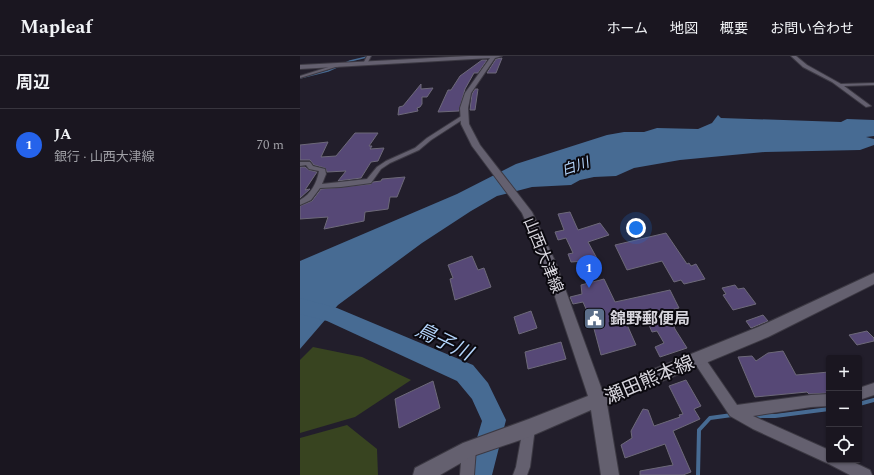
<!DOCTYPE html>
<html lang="ja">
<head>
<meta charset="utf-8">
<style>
  body { margin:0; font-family:Spectral,"Noto Sans JP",serif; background:#231f29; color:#f1f3f6 }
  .controls { position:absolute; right:12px; bottom:12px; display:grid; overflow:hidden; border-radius:4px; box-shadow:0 1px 3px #0004 }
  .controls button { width:36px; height:36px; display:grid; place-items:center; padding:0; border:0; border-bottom:1px solid #38353e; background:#1a1620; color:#f1f3f6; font:20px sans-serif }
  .you { position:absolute; left:336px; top:172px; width:14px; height:14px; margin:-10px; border:3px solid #fff; border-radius:50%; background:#1a73e8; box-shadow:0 0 0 6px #1a73e833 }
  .badge { display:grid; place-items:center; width:26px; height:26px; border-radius:50%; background:#2563eb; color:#fff; font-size:13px; font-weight:700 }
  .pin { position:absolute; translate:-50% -33px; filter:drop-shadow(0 1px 2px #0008) }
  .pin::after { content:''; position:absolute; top:21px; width:14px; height:12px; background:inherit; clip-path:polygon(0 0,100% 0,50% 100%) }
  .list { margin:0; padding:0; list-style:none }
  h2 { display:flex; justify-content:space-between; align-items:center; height:52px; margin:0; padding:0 16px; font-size:17px }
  h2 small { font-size:13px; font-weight:400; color:#9f9fa5 }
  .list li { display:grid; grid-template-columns:26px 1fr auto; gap:12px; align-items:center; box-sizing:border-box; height:72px; padding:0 16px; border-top:1px solid #38353e }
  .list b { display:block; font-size:15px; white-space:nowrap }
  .list p { margin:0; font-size:13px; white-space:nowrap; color:#9f9fa5 }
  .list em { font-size:13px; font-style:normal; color:#9f9fa5 }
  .icon { flex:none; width:22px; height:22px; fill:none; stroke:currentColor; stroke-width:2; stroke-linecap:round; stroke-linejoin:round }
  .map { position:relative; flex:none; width:574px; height:419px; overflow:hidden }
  header { display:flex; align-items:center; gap:24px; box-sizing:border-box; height:56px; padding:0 20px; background:#1a1620; border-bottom:1px solid #38353e }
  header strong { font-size:19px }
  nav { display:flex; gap:22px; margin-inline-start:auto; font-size:14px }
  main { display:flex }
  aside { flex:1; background:#1a1620 }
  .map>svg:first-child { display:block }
</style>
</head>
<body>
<header>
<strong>Mapleaf</strong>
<nav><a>ホーム</a><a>地図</a><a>概要</a><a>お問い合わせ</a></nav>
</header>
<main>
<aside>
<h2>周辺<small></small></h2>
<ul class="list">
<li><span class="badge">1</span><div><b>JA</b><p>銀行 · 山西大津線</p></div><em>70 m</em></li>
</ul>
</aside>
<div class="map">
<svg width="574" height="419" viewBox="0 0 574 419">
  <rect width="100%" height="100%" fill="#221e2b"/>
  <g fill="#384420">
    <path d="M13 291 62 301 111 324 55 361 0 377V304Z"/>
    <path d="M47 369 77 393 78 419H0V382Z"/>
  </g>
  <path fill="#476b93" d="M418 59 421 62 541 66 547 63 574 64V80L566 81 574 83V89L560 94 465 96 380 104 334 112 316 120 294 121 280 124 271 129 232 131 197 140 171 155 122 187 38 249 0 293V205L157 138 216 108 307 79 324 76H344L357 72 398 73 412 67Z"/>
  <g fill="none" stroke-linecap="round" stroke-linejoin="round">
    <path stroke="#476b93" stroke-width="1.5" d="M0 22 28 15 50 5 71 0"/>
    <g stroke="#476b93" stroke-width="4">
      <path d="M559 348 574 344"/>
      <path d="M451 360H475L529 353"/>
      <path d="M398 419 399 374 410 362 432 359"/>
    </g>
    <path fill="#476b93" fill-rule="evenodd" d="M0 242 37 252 173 309 188 327 206 364 192 419H166L182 365 172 343 157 325 27 265 0 258Z"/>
  </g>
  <g fill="#564876" stroke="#6d6979">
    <path d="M202 2 196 17H187L196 3Z"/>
    <path d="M182 4H187L178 17H174L165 33 159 55 138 56 148 34H151L160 20Z"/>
    <path d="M121 28V33L133 32 127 41H122V48L120 51 117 52 118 55 98 59 99 51 103 50Z"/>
    <path d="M175 33H178L175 54H170L172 38Z"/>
    <path d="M55 77H78L69 90H72L70 93 84 92 78 105 71 106 61 122 38 125 46 115 27 116 25 112 14 109 10 104H0V89L28 86 21 101 36 100Z"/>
    <path d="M0 111H5L9 114 17 116 5 134 10 133 0 142Z"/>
    <path d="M105 121 97 141H90L88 153 65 156 64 165 24 173 28 161 0 163V150L12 145 21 133 71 128 73 126 81 125 82 123Z"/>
    <path d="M270 156 278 174 300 167 309 179 288 186 300 208 288 212 285 205 271 206 268 198 273 197 266 182 258 184 255 176 264 174 258 158Z"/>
    <path d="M366 177 387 208 389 207 391 210 396 208 405 223 384 228 381 224 374 226 362 205 327 214 315 189Z"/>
    <path d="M172 200 178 214 184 212 191 231 155 244 150 223 153 222 148 209Z"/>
    <path d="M304 223 315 246 370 234 379 252 367 255 375 273 387 292 360 301 355 291 364 287 357 275 352 276 345 260 325 264 336 289 301 299 293 269 283 246 273 248 270 241 282 238 281 229Z"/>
    <path d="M435 229 438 233 444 232 456 248 433 254 423 239 426 238 422 232Z"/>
    <path d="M231 255 237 272 219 278 214 261Z"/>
    <path d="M463 259 468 265 451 272 446 265Z"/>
    <path d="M567 275 574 282V285L557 289 549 279Z"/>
    <path d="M261 286 266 303 228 313 225 296Z"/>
    <path d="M483 295 496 319 529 316V337L509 338 507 336 455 341 438 301 452 300 456 305 468 297Z"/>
    <path d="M386 324 401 350 394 353 400 363 373 375 391 416 383 419H340V415L373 409 365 388 325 402 321 389 332 382 331 375 343 353 348 354 354 370 380 361 379 359 383 358 369 330Z"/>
    <path d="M133 325 140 352 99 372 95 343Z"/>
  </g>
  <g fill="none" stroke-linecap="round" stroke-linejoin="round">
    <defs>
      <g id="street">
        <path d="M67 0H71L67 8H63Z"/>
        <path d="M491 0H496L507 9 541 28 574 27V29L544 30 571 50 566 51 532 26 503 11Z"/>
        <path d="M38 8 42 9 0 22V20Z"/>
        <path d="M163 59 166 61 165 62 131 84 119 94 90 107 81 113 71 127 41 131 20 132 11 144 0 149V144C11 138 17 127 19 115L9 113 6 109 0 110V106H10L13 110 25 113 26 118 22 128 67 123 77 111 86 105 115 92 127 82Z"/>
        <path d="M398 297 402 298 437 349 511 339 529 338V350L511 351 453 360 529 394V404H549L570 414 572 419H550L529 408 453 373 430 360 394 306 392 302 394 298Z"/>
        <path d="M574 327V339L559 344V332Z"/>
        <path d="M229 366 234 367 235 372 230 411 227 419H213L216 411 223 372 224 367Z"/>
        <path d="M169 386 174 388 176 393 174 419H160L162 393 164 388Z"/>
      </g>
      <path id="secondary" d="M169 0H202L195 2 171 37 168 52 169 68 180 89 232 156 255 205 302 334 458 271 574 217V228L468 281 307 348 319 419H301L291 354 229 381 173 400 140 419H113L115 412 163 387 229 363 288 340 243 205 222 157 172 90 161 68 160 52 165 37 190 2 0 13V9Z"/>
    </defs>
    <use href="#street" stroke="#3c3943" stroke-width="2"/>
    <use href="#secondary" stroke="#3c3943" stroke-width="2"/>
    <use href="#street" fill="#64606f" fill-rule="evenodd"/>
    <use href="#secondary" fill="#64606f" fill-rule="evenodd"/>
  </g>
  <defs>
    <symbol id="civic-square" viewBox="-11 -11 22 22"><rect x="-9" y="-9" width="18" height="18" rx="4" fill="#5c6f8a" stroke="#0b090f"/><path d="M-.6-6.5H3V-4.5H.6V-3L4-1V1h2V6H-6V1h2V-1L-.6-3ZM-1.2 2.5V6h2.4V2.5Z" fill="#fff"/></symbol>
  </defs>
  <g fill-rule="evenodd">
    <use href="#civic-square" x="282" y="250" width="25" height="25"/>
  </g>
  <g text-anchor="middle" stroke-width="4" stroke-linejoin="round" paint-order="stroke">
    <g font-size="14" font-style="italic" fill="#b3d4fa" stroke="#0b090f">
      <text transform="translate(275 110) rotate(-19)" y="5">白川</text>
    </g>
    <g font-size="16" fill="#d7d5dd" stroke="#0b090f">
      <text transform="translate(244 199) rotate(68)" y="6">山西大津線</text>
    </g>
    <g font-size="16" font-weight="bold" fill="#d7d5dd" stroke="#0b090f" text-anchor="start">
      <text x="310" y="268">錦野郵便局</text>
    </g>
    <g font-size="19" fill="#d7d5dd" stroke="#0b090f">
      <text transform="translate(349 323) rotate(-23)" y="7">瀬田熊本線</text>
    </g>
    <g font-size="20" font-style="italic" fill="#b3d4fa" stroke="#0b090f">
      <text transform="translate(144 285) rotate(26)" y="7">鳥子川</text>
    </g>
  </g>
</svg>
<div class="controls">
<button>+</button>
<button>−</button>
<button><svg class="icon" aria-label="locate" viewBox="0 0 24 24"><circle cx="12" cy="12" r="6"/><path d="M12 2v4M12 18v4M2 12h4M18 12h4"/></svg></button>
</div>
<div class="you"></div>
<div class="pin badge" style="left:289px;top:232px">1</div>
</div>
</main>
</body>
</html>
